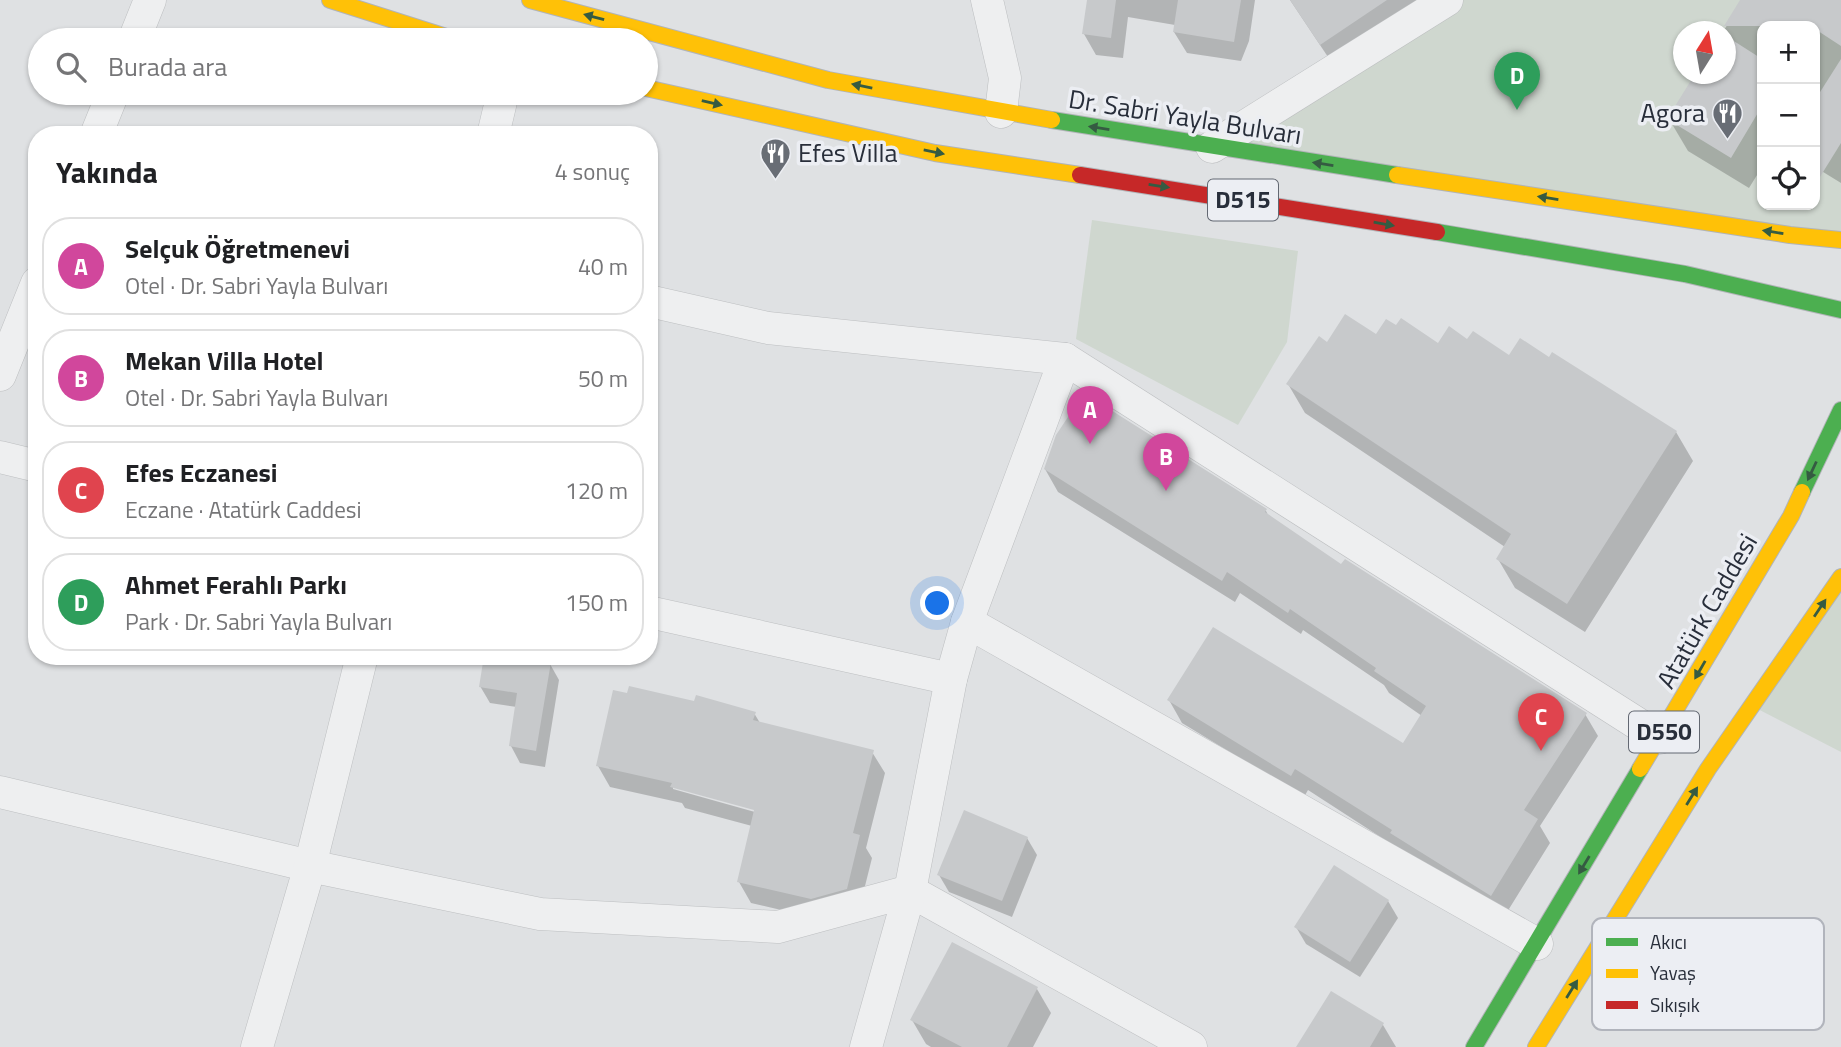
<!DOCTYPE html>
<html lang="tr">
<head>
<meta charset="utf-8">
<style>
  body { margin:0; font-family:"Titillium Web",sans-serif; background:#f6f6f6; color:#202124 }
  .controls { position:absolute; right:21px; top:21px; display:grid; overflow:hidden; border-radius:14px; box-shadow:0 2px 5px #0004 }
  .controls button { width:63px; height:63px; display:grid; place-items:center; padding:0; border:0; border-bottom:2px solid #e0e0e0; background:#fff; color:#202124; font:35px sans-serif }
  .compass { position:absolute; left:1673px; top:21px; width:63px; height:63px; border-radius:50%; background:#fff; box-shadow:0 2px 5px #0004; rotate:11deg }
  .you { position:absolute; left:938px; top:604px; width:24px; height:24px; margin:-18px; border:5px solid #fff; border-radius:50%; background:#1a73e8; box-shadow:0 0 0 10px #1a73e833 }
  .badge { display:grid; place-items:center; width:46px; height:46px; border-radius:50%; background:#686d75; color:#fff; font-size:23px; font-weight:700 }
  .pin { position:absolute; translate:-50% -58px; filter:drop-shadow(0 2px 4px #0008) }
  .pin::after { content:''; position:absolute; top:37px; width:24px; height:21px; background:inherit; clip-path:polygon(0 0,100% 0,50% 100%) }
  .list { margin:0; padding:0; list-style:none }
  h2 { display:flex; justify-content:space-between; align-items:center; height:91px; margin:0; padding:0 28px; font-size:30px }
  h2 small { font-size:23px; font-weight:400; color:#757577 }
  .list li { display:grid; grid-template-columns:46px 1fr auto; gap:21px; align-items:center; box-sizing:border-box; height:98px; margin:0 14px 14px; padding:0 14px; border:2px solid #e0e0e0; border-radius:28px }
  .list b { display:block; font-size:26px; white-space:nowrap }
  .list p { margin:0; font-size:23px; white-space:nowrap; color:#757577 }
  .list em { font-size:23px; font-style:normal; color:#757577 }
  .icon { flex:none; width:38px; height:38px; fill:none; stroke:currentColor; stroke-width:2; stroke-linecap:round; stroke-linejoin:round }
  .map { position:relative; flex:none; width:1841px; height:1047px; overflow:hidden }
  .search { position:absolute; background:#fff; box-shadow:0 2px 5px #0004; left:28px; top:28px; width:630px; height:77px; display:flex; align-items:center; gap:18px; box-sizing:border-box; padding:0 24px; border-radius:38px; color:#757577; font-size:26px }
  .panel { position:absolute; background:#fff; box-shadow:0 2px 5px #0004; left:28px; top:126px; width:630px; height:539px; border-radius:28px }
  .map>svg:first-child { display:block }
</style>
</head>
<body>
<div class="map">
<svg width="1841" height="1047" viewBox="0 0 1841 1047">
  <rect width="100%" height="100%" fill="#dfe1e3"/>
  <g fill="#cfd7cf" fill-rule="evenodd">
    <path d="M1447 0H1841V240L1212 147ZM1762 26H1815V205H1762ZM1684 32H1726V74H1684Z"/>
    <path d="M1092 220 1298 251 1287 342 1238 425 1076 339Z"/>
    <path d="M1841 577V752L1752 706Z"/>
  </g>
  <g fill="#0003" fill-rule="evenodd">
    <path d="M1088 0H1255L1249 41 1241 61 1187 53 1174 32 1175 25 1128 17 1123 58 1096 55 1084 34Z"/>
    <path d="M1290 0H1438L1340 75Z"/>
    <path d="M1742 0H1841V183L1815 167V26H1762V167L1749 188 1688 151 1669 119 1697 74H1726V32H1723Z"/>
    <path d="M1376 337 1438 345 1468 341 1676 432 1693 461 1585 632 1515 588 1498 559 1505 547 1305 413 1288 384 1327 344Z"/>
    <path d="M1045 469 1266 511 1269 517 1341 567 1585 714 1598 736 1540 826 1550 843 1504 917 1308 790 1304 797 1182 723 1169 700 1403 745 1422 716 1389 693 1384 685 1303 630 1301 634 1240 593 1235 602 1058 492Z"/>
    <path d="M550 664 559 680 545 767 520 763 511 746 517 707 490 703 480 686Z"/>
    <path d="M754 713 760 723 872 752 885 773 866 848 872 858 859 910 824 920 751 903 739 882 752 826 685 808 682 803 610 787 598 766ZM673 786 763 810 762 814 673 789Z"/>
    <path d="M1027 838 1037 855 1012 917 949 892 939 875Z"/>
    <path d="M1388 901 1398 918 1360 977 1306 944 1296 927Z"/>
    <path d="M1037 989 1051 1013 1033 1047H931L926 1044 912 1020Z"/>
    <path d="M1383 1025 1396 1047H1298Z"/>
  </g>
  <g fill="#c7c9cb">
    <path d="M1087 0H1116L1111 38 1082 34Z"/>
    <path d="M1178 0H1241L1234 42 1173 32Z"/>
    <path d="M1290 0H1387L1320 45Z"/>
    <path d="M1740 0H1841V46L1815 29V26H1724Z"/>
    <path d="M1726 36 1762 59V106L1731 158 1667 119 1695 74H1726Z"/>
    <path d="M1841 59V143L1815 185V100Z"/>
    <path d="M1345 314 1376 334 1386 319 1396 325 1401 318 1438 343 1449 326 1467 339 1473 331 1509 355 1520 338 1549 357 1552 352 1677 431 1567 604 1496 559 1511 534 1286 384 1319 336 1327 342Z"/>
    <path d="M1084 393 1267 509 1265 512 1341 564 1345 559 1587 713 1524 810 1538 819 1491 896 1390 833 1392 830 1295 769 1291 776 1167 700 1213 627 1403 743 1426 706 1374 671 1376 668 1290 609 1288 613 1227 572 1222 581 1044 469 1056 435Z"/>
    <path d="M484 656H517L551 662 536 751 509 746 517 693 479 687Z"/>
    <path d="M629 686 694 701 696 695 756 712 753 720 874 750 853 833 860 835 847 889 811 899 737 882 754 810 670 787 672 783 596 766 613 690 627 693Z"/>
    <path d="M964 810 1028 837 1002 901 937 875Z"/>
    <path d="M1334 865 1389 900 1350 962 1294 927Z"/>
    <path d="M952 942 1038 987 1007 1047H962L910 1020Z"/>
    <path d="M1331 991 1384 1023 1370 1047H1296Z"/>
  </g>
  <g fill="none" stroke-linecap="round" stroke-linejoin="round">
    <defs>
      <g id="street">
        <path d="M987 0 1005 78 1001 112"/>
        <path d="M134 40 150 0"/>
        <path d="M96 135 113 93"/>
        <path d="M493 135 503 93"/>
        <path d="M1212 147 1447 0"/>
        <path d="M649 301 768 328 1065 359"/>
        <path d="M0 375 37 283"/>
        <path d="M0 457 37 466"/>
        <path d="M649 612 951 679"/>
        <path d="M967 622 1537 944"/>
        <path d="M0 792 310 866 540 914 778 927 910 891 1191 1047"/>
        <path d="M257 1047 310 866 362 656"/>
        <path d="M866 1047 910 891 951 679 967 622 1065 359 1660 738"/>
      </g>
      <g id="fast">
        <path d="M1052 120 1397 175"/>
        <path d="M1437 232 1685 274 1841 310"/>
        <path d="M1802 492 1841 410"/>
        <path d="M1474 1047 1640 769"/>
      </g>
      <g id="slow">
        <path d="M330 0 456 40"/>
        <path d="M530 0 828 80 1052 120"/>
        <path d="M646 88 935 153 1080 175"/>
        <path d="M1397 175 1790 235 1841 240"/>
        <path d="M1640 769 1791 516 1802 492"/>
        <path d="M1536 1047 1708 769 1841 577"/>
      </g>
      <path id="jam" d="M1080 175 1437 232"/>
    </defs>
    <use href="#street" stroke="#bdbfc1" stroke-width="33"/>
    <use href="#fast" stroke="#b1b4b8" stroke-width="18"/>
    <use href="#slow" stroke="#b1b4b8" stroke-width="18"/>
    <use href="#jam" stroke="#b1b4b8" stroke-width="18"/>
    <use href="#street" stroke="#eeeff0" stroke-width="32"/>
    <use href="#fast" stroke="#4caf50" stroke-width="16"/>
    <use href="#slow" stroke="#ffc107" stroke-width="16"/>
    <use href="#jam" stroke="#c62828" stroke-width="16"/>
  </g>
  <defs><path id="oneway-solid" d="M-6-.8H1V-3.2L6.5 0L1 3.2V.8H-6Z" transform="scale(1.75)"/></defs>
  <g fill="#355b42">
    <use href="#oneway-solid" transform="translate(594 17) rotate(-165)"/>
    <use href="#oneway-solid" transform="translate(862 86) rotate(-169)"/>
    <use href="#oneway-solid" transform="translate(712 103) rotate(13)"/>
    <use href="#oneway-solid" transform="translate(1099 128) rotate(-171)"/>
    <use href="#oneway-solid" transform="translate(934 152) rotate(11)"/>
    <use href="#oneway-solid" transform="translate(1323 164) rotate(-171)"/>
    <use href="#oneway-solid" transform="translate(1159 186) rotate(9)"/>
    <use href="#oneway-solid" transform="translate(1548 198) rotate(-171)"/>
    <use href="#oneway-solid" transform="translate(1384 224) rotate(10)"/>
    <use href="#oneway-solid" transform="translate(1773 232) rotate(-171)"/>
    <use href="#oneway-solid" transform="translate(1812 471) rotate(115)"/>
    <use href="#oneway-solid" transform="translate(1820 608) rotate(-56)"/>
    <use href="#oneway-solid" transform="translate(1700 670) rotate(120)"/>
    <use href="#oneway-solid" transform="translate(1692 796) rotate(-58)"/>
    <use href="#oneway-solid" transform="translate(1584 865) rotate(121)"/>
    <use href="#oneway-solid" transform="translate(1572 989) rotate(-58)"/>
  </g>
  <defs>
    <symbol id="restaurant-pin" viewBox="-11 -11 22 30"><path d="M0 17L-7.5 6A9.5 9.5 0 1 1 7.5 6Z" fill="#686d75" stroke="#eceef3"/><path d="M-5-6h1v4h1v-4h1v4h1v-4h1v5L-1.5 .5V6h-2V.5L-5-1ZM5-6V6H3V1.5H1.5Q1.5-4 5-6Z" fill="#fff"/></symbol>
  </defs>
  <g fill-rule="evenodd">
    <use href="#restaurant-pin" x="1710" y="96" width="35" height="47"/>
    <use href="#restaurant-pin" x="758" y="136" width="35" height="47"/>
  </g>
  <g text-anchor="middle" stroke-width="7" stroke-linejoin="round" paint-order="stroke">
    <g fill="#eceef3" stroke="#636872" stroke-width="2">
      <rect x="1208" y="179.5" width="70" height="41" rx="5"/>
      <rect x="1629" y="711.5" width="70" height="41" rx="5"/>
    </g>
    <g font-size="24" font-weight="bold" fill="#282e3a">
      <text x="1243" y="208">D515</text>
      <text x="1664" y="740">D550</text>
    </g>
    <g font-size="26" fill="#282e3a" stroke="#eceef3" text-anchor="end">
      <text x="1705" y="122">Agora</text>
      <text x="798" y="162" text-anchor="start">Efes Villa</text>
    </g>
    <g font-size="26" fill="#282e3a" stroke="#eceef3">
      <text transform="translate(1185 117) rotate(9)" y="9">Dr. Sabri Yayla Bulvarı</text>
      <text transform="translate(1707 611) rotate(-60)" y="9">Atatürk Caddesi</text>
    </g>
  </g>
  <rect x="1592" y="918" width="232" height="112" rx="10" fill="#eceef3" stroke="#b1b4bc" stroke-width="2"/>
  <rect x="1606" y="938" width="32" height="8" fill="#4caf50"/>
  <rect x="1606" y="969" width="32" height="9" fill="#ffc107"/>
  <rect x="1606" y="1001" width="32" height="8" fill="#c62828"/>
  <g font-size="19" fill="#282e3a">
    <text x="1650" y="949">Akıcı</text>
    <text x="1650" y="980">Yavaş</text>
    <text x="1650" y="1012">Sıkışık</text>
  </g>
</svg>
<div class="controls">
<button>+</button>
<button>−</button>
<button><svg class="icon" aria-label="locate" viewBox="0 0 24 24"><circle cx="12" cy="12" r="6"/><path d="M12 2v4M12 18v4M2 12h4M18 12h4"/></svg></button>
</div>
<svg class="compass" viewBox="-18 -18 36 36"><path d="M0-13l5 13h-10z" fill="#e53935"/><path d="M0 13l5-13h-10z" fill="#757577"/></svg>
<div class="you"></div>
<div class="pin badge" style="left:1090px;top:444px;background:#d1479c">A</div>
<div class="pin badge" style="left:1166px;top:491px;background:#d1479c">B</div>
<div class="pin badge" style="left:1541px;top:751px;background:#e0444e">C</div>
<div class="pin badge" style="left:1517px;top:110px;background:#2e9e5b">D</div>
<div class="search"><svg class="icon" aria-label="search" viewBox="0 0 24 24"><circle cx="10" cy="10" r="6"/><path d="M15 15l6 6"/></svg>Burada ara</div>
<section class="panel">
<h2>Yakında<small>4 sonuç</small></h2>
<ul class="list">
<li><span class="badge" style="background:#d1479c">A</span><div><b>Selçuk Öğretmenevi</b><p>Otel · Dr. Sabri Yayla Bulvarı</p></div><em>40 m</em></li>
<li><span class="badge" style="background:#d1479c">B</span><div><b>Mekan Villa Hotel</b><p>Otel · Dr. Sabri Yayla Bulvarı</p></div><em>50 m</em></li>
<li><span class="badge" style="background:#e0444e">C</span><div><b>Efes Eczanesi</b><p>Eczane · Atatürk Caddesi</p></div><em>120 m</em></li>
<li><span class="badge" style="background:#2e9e5b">D</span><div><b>Ahmet Ferahlı Parkı</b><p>Park · Dr. Sabri Yayla Bulvarı</p></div><em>150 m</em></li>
</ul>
</section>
</div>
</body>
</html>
